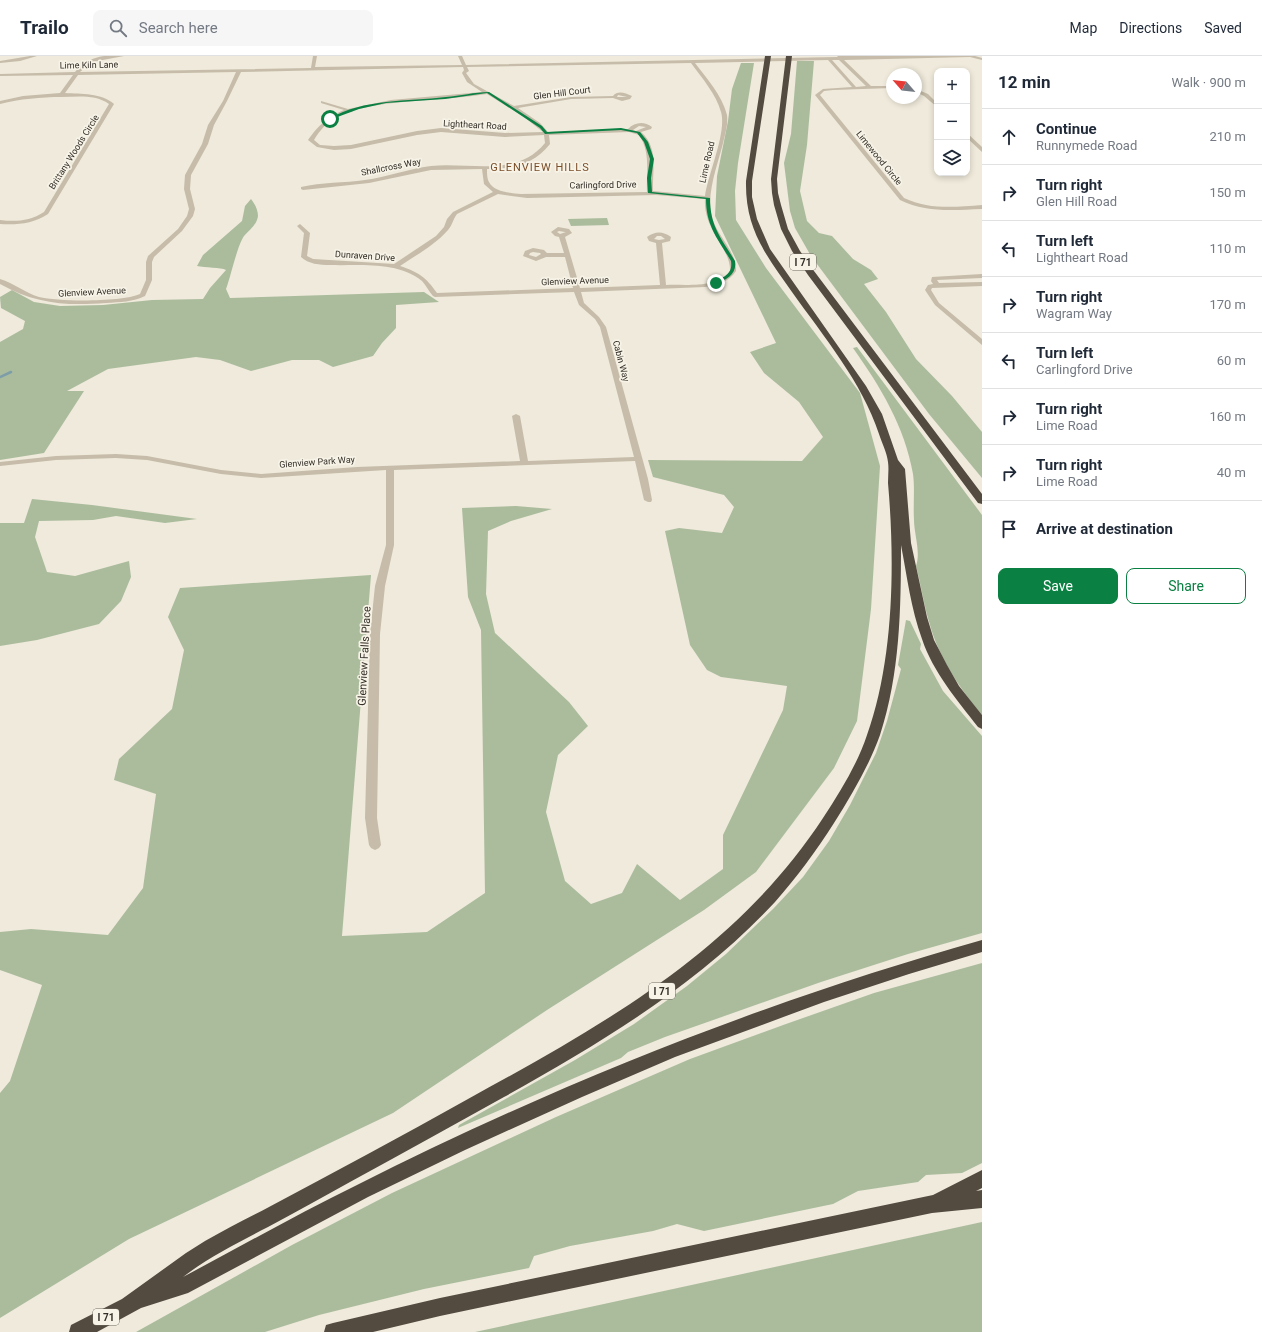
<!DOCTYPE html>
<html lang="en">
<head>
<meta charset="utf-8">
<style>
  body { margin:0; font-family:Roboto,sans-serif; background:#f6f6f7; color:#1f2937 }
  .controls { position:absolute; right:12px; top:12px; display:grid; overflow:hidden; border-radius:8px; box-shadow:0 2px 6px #0003 }
  .controls button { width:36px; height:36px; display:grid; place-items:center; padding:0; border:0; border-bottom:1px solid #e0e1e3; background:#fff; color:#1f2937; font:20px sans-serif }
  .compass { position:absolute; left:886px; top:12px; width:36px; height:36px; border-radius:50%; background:#fff; box-shadow:0 2px 6px #0003; rotate:298deg }
  .stop { position:absolute; width:12px; height:12px; margin:-9px; border:3px solid #0b8043; border-radius:50%; background:#fff }
  .stop.end { background:#0b8043; border-color:#fff; box-shadow:0 1px 4px #0008 }
  .list { margin:0; padding:0; list-style:none }
  h2 { display:flex; justify-content:space-between; align-items:center; height:52px; margin:0; padding:0 16px; font-size:17px }
  h2 small { font-size:13px; font-weight:400; color:#747a83 }
  .list li { display:grid; grid-template-columns:26px 1fr auto; gap:12px; align-items:center; box-sizing:border-box; height:56px; padding:0 16px; border-top:1px solid #e0e1e3 }
  .list b { display:block; font-size:15px; white-space:nowrap }
  .list p { margin:0; font-size:13px; white-space:nowrap; color:#747a83 }
  .list em { font-size:13px; font-style:normal; color:#747a83 }
  .actions { display:flex; gap:8px; padding:12px 16px }
  .actions a { flex:1; padding:9px 0; border:1px solid #0b8043; border-radius:8px; text-align:center; font-size:14px; color:#0b8043 }
  .actions .main { background:#0b8043; color:#fff }
  .icon { flex:none; width:22px; height:22px; fill:none; stroke:currentColor; stroke-width:2; stroke-linecap:round; stroke-linejoin:round }
  .map { position:relative; flex:none; width:982px; height:1276px; overflow:hidden }
  header { display:flex; align-items:center; gap:24px; box-sizing:border-box; height:56px; padding:0 20px; background:#fff; border-bottom:1px solid #e0e1e3 }
  header strong { font-size:19px }
  nav { display:flex; gap:22px; margin-inline-start:auto; font-size:14px }
  .search { width:280px; height:36px; background:#f6f6f7; display:flex; align-items:center; gap:10px; box-sizing:border-box; padding:0 14px; border-radius:8px; color:#747a83; font-size:15px }
  main { display:flex }
  aside { flex:1; background:#fff }
  .map>svg:first-child { display:block }
</style>
</head>
<body>
<header>
<strong>Trailo</strong>
<div class="search"><svg class="icon" aria-label="search" viewBox="0 0 24 24"><circle cx="10" cy="10" r="6"/><path d="M15 15l6 6"/></svg>Search here</div>
<nav><a>Map</a><a>Directions</a><a>Saved</a></nav>
</header>
<main>
<div class="map">
<svg width="982" height="1276" viewBox="0 0 982 1276">
  <rect width="100%" height="100%" fill="#efeadb"/>
  <g fill="#abbc9d">
    <path d="M797 5H814L807 89 800 135 807 165 819 177 832 180 853 203 871 214 878 223 864 228 886 256 916 303 952 340 982 376V422L929 358 811 200 795 172 790 155 784 107 791 78Z"/>
    <path d="M741 7H754L738 107 735 135 736 164 766 212 860 337 880 410 871 553 857 665 834 712 756 816 704 854 547 954 393 1057 129 1183 0 1262V1037L10 1025 42 929 0 914V876L31 873 108 879 143 832 156 738 114 724 119 703 172 653 184 594 168 561 180 532 371 519 342 880 427 876 485 837 481 574 468 541 462 452 516 450 552 453 511 465 488 475 486 538 495 577 569 646 588 670 558 699 546 756 565 825 591 848 622 837 637 808 680 844 723 813V779L783 654 787 630 721 621 707 614 690 589 665 475 679 472 722 477 734 451 724 439 653 421 648 404 802 405 823 381 799 346 764 317 750 296 776 287 715 160 717 120 728 65 732 33Z"/>
    <path d="M251 143C255 148 258 154 258 160 257 169 249 174 244 180 237 190 231 220 226 233L230 242 424 236 439 246 396 249V272L382 287 373 300 333 311 319 304H292L251 315 220 304 196 301 108 313 67 335H84L44 397 0 404V286L23 273 25 265 1 252 0 241 12 234 34 246 60 250 103 249 152 244 203 243 210 232 226 214C221 211 205 212 197 210L203 199 242 165 245 150Z"/>
    <path d="M607 162 609 169 571 170 568 163Z"/>
    <path d="M857 291 982 459V659C961 634 939 602 930 569 924 550 921 529 916 510 921 496 914 478 914 464 913 449 915 433 913 418 905 371 880 330 853 292Z"/>
    <path d="M32 443 92 449 197 463 165 467 116 460 93 464 39 465 35 481 47 516 75 520 129 505 131 521 121 545 99 568 37 584 0 590V467H24Z"/>
    <path d="M906 564 910 565 921 588 920 593 943 635 982 680V877L908 898 821 926 665 981 628 996 621 1002 458 1072 459 1069 575 1004 634 968 687 930 726 898 773 853 803 821 829 785 850 749 876 697 887 665 901 613 898 609Z"/>
    <path d="M982 907V1107L962 1117 926 1119 918 1126 858 1135 833 1148 704 1175 677 1168 653 1175 570 1190 534 1200 529 1212 424 1233 319 1259 265 1276H136L292 1189 392 1137 556 1061 690 1003 786 968 874 937Z"/>
    <path d="M982 1166V1276H475Z"/>
  </g>
  <g fill="none" stroke-linecap="round" stroke-linejoin="round">
    <path stroke="#7d9ea9" stroke-width="2.5" d="M0 321 11 316"/>
    <g fill="#c6bca9" fill-rule="evenodd">
      <path d="M30 0H37L20 5 0 7V5Z"/>
      <path d="M104 0H124L92 6 80 16 311 12 313 0H317L315 11 462 9 458 0H462L466 9 837 1 838 0H975L982 2V4L970 1 844 4 871 30H892V32L833 34 824 35 820 39 904 142C929 154 955 151 982 149V153C953 154 926 157 900 144L815 39 823 33 852 31 828 4 695 7C707 23 722 39 727 59 728 67 726 75 724 83 719 106 707 133 711 157 714 178 737 194 736 215 729 226 718 229 705 231L581 236 584 247 599 261 606 271 648 423 652 444 651 446H648L644 444 635 405 394 414V489L385 530 380 578 377 762 381 789 379 792 375 794 371 792 369 789 365 762 370 578 375 530 386 489V414L261 422 221 418 147 404 116 402 56 404 0 410V406L56 400 116 398 147 400 221 414 261 418 357 411 520 405 512 360 516 358 520 360 528 405 634 401 600 271 595 263 579 249 574 236 435 241 433 240C429 236 426 229 422 225 397 205 360 210 330 209 320 209 308 208 301 201L304 177 297 170 300 168 310 177 307 200 313 203 394 208 436 180 444 171 447 163 453 156 493 136 484 128 482 113 431 114 369 127 303 134 301 133V131C322 126 344 127 365 124 387 121 408 113 431 110 470 106 517 122 545 87L544 79 505 81 441 76 417 79 351 93 334 94 317 91 308 84C319 69 326 62 344 54L321 47V45L348 53 391 44 482 36 467 26 462 17 464 14 463 11 241 16 227 45 214 69 208 88 191 119 190 133 195 153 193 160 182 175 154 201 152 206V224L145 240C133 246 120 246 106 247 66 250 36 248 0 228V223C14 227 25 237 39 241 60 246 122 246 140 238L146 224V206L148 200 178 173 187 160 189 153 184 133 185 119 202 88 208 69 223 45 236 16 78 19 65 37C81 38 102 37 114 48L48 158C33 168 17 169 0 168V164C16 166 30 165 44 156L109 48C95 38 77 41 61 41 41 41 20 43 0 48V45L23 40 60 37 73 19 0 20V18L75 16C83 6 92 2 104 0ZM832 4H839L866 30 856 31ZM691 7C702 22 716 38 721 56 727 76 708 118 705 140L653 135C652 116 659 91 641 76L651 73 652 71C644 65 635 66 628 73L548 76 540 67 518 52 571 43 613 42 622 45 630 43 632 40C625 37 618 34 613 40L571 41 514 50 474 28 466 17 469 15 467 11ZM487 38 524 61 543 76 505 77 441 72 417 75 351 89 334 90 320 89 314 84C322 71 335 56 352 56L353 54C397 43 442 45 487 38ZM618 39 627 41H617ZM639 70 646 71 636 75 633 74ZM629 76 639 79C651 97 646 115 647 136L521 138C510 137 494 136 489 126 487 123 487 117 487 113 513 113 533 109 550 88L549 79ZM498 138 527 142 656 139 705 143C703 174 731 192 730 215 718 233 685 228 666 229L662 187 670 185 671 181C663 175 655 175 647 181L649 185 656 187 660 229 580 232 565 181 572 177 569 173 558 171 551 176 555 180 559 181 564 197H547L544 194 533 192 525 195 523 200 536 205 546 201H565L573 232 437 237C426 221 418 216 400 210 416 199 435 189 448 174 452 170 453 163 457 158ZM559 175 565 176H566L560 178 557 176ZM657 180H661L665 183 659 184 654 183ZM533 196 540 197 541 198 536 201 529 199 530 197Z"/>
      <path d="M916 33 928 38 937 47V51L924 40 916 36Z"/>
      <path d="M967 77 982 91V96L967 82Z"/>
      <path d="M982 218V222L937 224 939 227 982 226V230L932 232 931 234 939 247 982 283V289L935 249 925 234 928 229 933 228 931 225 932 221Z"/>
    </g>
    <g fill="#534a40" fill-rule="evenodd">
      <path d="M765 0H771L752 125V141L757 163 770 193 866 330 882 358 898 404 905 413 911 487 927 561 934 584 947 609 959 630 982 659V673L978 671C957 644 933 616 922 583 911 553 907 520 901 489 901 553 900 618 880 679 869 710 851 740 834 767 816 795 797 821 775 846 699 928 601 987 504 1041 453 1069 402 1098 350 1126 323 1141 296 1156 268 1171 239 1186 209 1201 183 1221 241 1190 298 1158 357 1129 557 1028 766 945 982 884V896L909 918 824 946 675 1001 582 1041 465 1094 368 1141 188 1237 141 1252 97 1276H69L71 1269 122 1243 186 1197 205 1185C226 1173 248 1162 269 1151 336 1115 402 1080 468 1043 603 969 736 895 823 762 840 736 857 709 867 679 894 604 895 506 888 427 888 420 889 413 888 406 887 397 882 387 879 378 862 326 824 281 792 236 766 199 745 173 746 125Z"/>
      <path d="M786 0H792L777 123 778 137 781 149 788 173 800 195 814 215 982 438V448L978 447 808 219 792 195 781 173 774 149 772 137 771 123Z"/>
      <path d="M982 1114V1132L976 1135 982 1134V1152L932 1157 440 1260 373 1276H324L326 1269 333 1267 440 1242 933 1139Z"/>
    </g>
  </g>
  <path fill="#0b8043" d="M489 36 542 70 547 76 621 72 640 76 648 86 654 103 651 122 652 136 710 142C710 170 721 182 735 205 737 218 727 223 717 228L714 227C723 220 733 219 731 205 718 183 706 170 706 143L648 137 647 122 650 103 644 86 637 77 621 74 545 78 540 72 487 37 445 43 386 47 359 53 332 63H329C364 42 407 46 446 41 460 40 475 36 489 36Z"/>
  <g text-anchor="middle" stroke-width="3.5" stroke-linejoin="round" paint-order="stroke">
    <g font-size="9" fill="#332e28" stroke="#f7f3e7">
      <text transform="translate(89 9) rotate(-1)" y="3">Lime Kiln Lane</text>
      <text transform="translate(562 37) rotate(-7)" y="3">Glen Hill Court</text>
      <text transform="translate(475 69) rotate(3)" y="3">Lightheart Road</text>
      <text transform="translate(74 96) rotate(-58)" y="3">Brittany Woods Circle</text>
      <text transform="translate(879 102) rotate(51)" y="3">Limewood Circle</text>
      <text transform="translate(707 106) rotate(-77)" y="3">Lime Road</text>
      <text transform="translate(391 111) rotate(-11)" y="3">Shallcross Way</text>
      <text transform="translate(603 129) rotate(-1)" y="3">Carlingford Drive</text>
      <text transform="translate(365 200) rotate(4)" y="3">Dunraven Drive</text>
      <text transform="translate(575 225) rotate(-2)" y="3">Glenview Avenue</text>
      <text transform="translate(92 236) rotate(-3)" y="3">Glenview Avenue</text>
      <text transform="translate(621 305) rotate(75)" y="3">Cabin Way</text>
      <text transform="translate(317 406) rotate(-4)" y="3">Glenview Park Way</text>
    </g>
    <g fill="#f7f3e7" stroke="#6e6961" stroke-width="1">
      <rect x="790" y="198" width="26" height="16" rx="3"/>
      <rect x="649" y="927" width="26" height="16" rx="3"/>
      <rect x="93" y="1253" width="26" height="16" rx="3"/>
    </g>
    <g font-size="10" font-weight="bold" fill="#332e28">
      <text x="803" y="210">I 71</text>
      <text x="662" y="939">I 71</text>
      <text x="106" y="1265">I 71</text>
    </g>
    <g font-size="11" letter-spacing="1" fill="#7a4e29" stroke="#f7f3e7">
      <text x="540" y="115">GLENVIEW HILLS</text>
    </g>
    <g font-size="11" fill="#332e28" stroke="#f7f3e7">
      <text transform="translate(364 600) rotate(-87)" y="4">Glenview Falls Place</text>
    </g>
  </g>
</svg>
<div class="controls">
<button>+</button>
<button>−</button>
<button><svg class="icon" aria-label="layers" viewBox="0 0 24 24"><path d="M12 4l9 5-9 5-9-5zM3 14l9 5 9-5"/></svg></button>
</div>
<svg class="compass" viewBox="-18 -18 36 36"><path d="M0-13l5 13h-10z" fill="#e53935"/><path d="M0 13l5-13h-10z" fill="#747a83"/></svg>
<div class="stop" style="left:330px;top:63px"></div>
<div class="stop end" style="left:716px;top:227px"></div>
</div>
<aside>
<h2>12 min<small>Walk · 900 m</small></h2>
<ul class="list">
<li><svg class="icon" aria-label="ahead" viewBox="0 0 24 24"><path d="M12 20V5M6 11l6-6 6 6"/></svg><div><b>Continue</b><p>Runnymede Road</p></div><em>210 m</em></li>
<li><svg class="icon" aria-label="right" viewBox="0 0 24 24"><path d="M7 20v-9h11M14 6l5 5-5 5"/></svg><div><b>Turn right</b><p>Glen Hill Road</p></div><em>150 m</em></li>
<li><svg class="icon" aria-label="left" viewBox="0 0 24 24"><path d="M17 20v-9H6M10 6l-5 5 5 5"/></svg><div><b>Turn left</b><p>Lightheart Road</p></div><em>110 m</em></li>
<li><svg class="icon" aria-label="right" viewBox="0 0 24 24"><path d="M7 20v-9h11M14 6l5 5-5 5"/></svg><div><b>Turn right</b><p>Wagram Way</p></div><em>170 m</em></li>
<li><svg class="icon" aria-label="left" viewBox="0 0 24 24"><path d="M17 20v-9H6M10 6l-5 5 5 5"/></svg><div><b>Turn left</b><p>Carlingford Drive</p></div><em>60 m</em></li>
<li><svg class="icon" aria-label="right" viewBox="0 0 24 24"><path d="M7 20v-9h11M14 6l5 5-5 5"/></svg><div><b>Turn right</b><p>Lime Road</p></div><em>160 m</em></li>
<li><svg class="icon" aria-label="right" viewBox="0 0 24 24"><path d="M7 20v-9h11M14 6l5 5-5 5"/></svg><div><b>Turn right</b><p>Lime Road</p></div><em>40 m</em></li>
<li><svg class="icon" aria-label="arrive" viewBox="0 0 24 24"><path d="M6 21V4h12l-3 4 3 4H6"/></svg><div><b>Arrive at destination</b></div></li>
</ul>
<div class="actions"><a class="main">Save</a><a>Share</a></div>
</aside>
</main>
</body>
</html>
